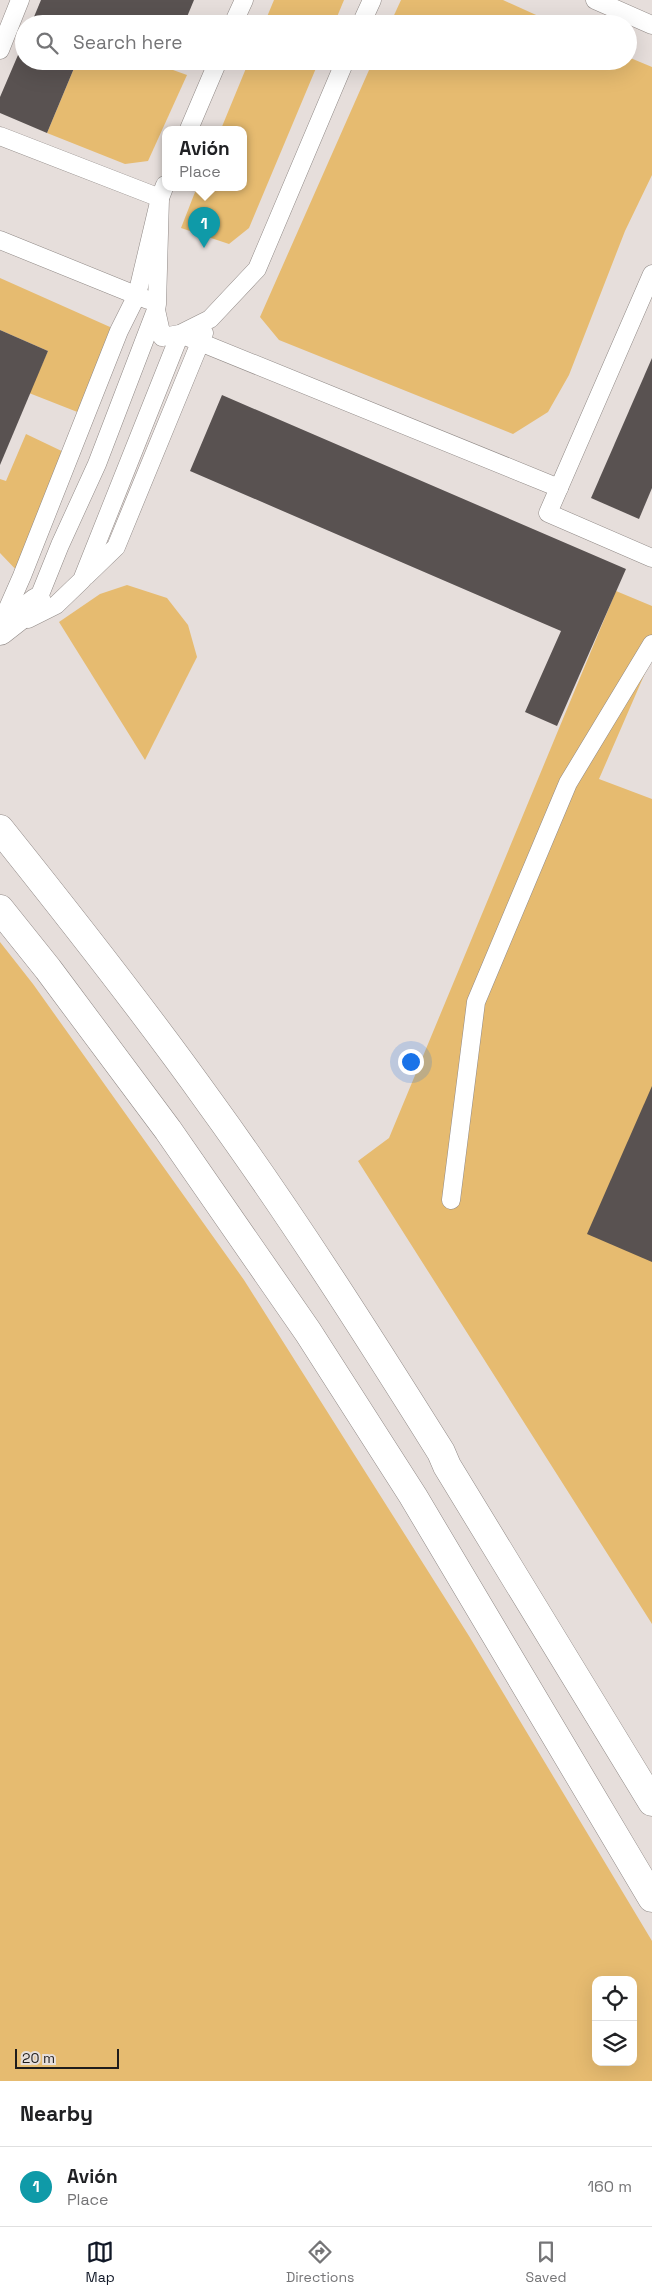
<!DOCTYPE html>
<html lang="en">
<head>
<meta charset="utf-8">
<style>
  body { margin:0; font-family:"Space Grotesk",sans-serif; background:#f6f6f6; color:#202124 }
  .controls { position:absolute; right:15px; bottom:15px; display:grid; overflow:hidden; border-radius:10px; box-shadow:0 5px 20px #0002 }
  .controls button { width:45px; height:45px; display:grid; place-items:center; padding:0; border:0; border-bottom:1px solid #e0e0e0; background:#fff; color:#202124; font:25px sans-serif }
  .scale { position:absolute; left:15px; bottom:12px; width:104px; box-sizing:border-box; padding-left:5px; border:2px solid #1f1c1b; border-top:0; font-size:14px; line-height:18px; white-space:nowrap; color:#1f1c1b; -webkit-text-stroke:4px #e6dedb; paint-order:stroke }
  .you { position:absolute; left:410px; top:1061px; width:18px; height:18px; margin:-12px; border:4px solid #fff; border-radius:50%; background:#1a73e8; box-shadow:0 0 0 8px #1a73e833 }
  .badge { display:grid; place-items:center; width:32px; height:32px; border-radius:50%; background:#111827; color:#fff; font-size:16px; font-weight:700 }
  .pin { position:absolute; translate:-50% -41px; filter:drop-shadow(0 1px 2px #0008) }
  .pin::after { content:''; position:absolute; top:26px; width:18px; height:15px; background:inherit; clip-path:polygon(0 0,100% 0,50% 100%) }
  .popup { position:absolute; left:162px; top:126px; width:85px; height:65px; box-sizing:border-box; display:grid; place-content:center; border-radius:10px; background:#fff; filter:drop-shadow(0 1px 4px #0005); font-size:16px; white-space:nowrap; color:#757577 }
  .popup b { font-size:19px; color:#202124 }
  .popup::after { content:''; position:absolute; left:50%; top:100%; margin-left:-10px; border:10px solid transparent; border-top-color:#fff }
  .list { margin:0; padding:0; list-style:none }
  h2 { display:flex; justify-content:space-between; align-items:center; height:65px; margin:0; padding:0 20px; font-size:21px }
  h2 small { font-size:16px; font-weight:400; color:#757577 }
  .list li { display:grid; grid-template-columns:32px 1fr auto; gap:15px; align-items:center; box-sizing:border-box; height:80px; padding:0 20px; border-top:1px solid #e0e0e0 }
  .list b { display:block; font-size:19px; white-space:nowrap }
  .list p { margin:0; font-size:16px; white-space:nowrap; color:#757577 }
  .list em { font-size:16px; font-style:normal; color:#757577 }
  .icon { flex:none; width:28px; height:28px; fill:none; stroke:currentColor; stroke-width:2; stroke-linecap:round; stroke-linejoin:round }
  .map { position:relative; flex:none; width:652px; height:2081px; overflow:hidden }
  .search { position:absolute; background:#fff; box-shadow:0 5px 20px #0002; left:15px; right:15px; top:15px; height:55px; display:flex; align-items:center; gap:12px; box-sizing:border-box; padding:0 18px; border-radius:28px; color:#757577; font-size:19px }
  .sheet { height:145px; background:#fff }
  nav { display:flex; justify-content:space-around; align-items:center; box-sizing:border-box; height:70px; border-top:1px solid #e0e0e0; background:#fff; font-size:14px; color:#757577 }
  nav a { display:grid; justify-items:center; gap:2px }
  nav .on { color:#111827 }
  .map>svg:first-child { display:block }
</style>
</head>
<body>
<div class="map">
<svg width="652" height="2081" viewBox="0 0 652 2081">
  <rect width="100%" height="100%" fill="#e6dedb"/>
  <g fill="#e6bb70" fill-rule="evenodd">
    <path d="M274 0H344L334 24H264Z"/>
    <path d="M401 0H503L556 24H390Z"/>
    <path d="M628 57 652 67V175L625 231 569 375 548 412 513 434 279 340 260 317 373 61H628Z"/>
    <path d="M77 61H148L187 75 148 161 125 164 47 133Z"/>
    <path d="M249 61H319L249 228 229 244 181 228 197 187H243V129H221Z"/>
    <path d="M0 278 119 331 85 415 29 393 48 351 0 330Z"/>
    <path d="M26 434 70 455 22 576 0 553V479L6 481Z"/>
    <path d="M127 585 167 598 188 625 197 657 145 760 59 622 100 594Z"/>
    <path d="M616 591 652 606V657L599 779 652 799V1624L358 1161 389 1138Z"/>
    <path d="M0 942 33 984 244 1280 469 1636 652 1941V2081H0ZM596 1980H633V2062H596Z"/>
  </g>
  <g fill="#595251">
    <path d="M41 0H194L184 24H31Z"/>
    <path d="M24 41V61H77L47 133 0 113V97Z"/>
    <path d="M148 61H168L165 68Z"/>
    <path d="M0 330 48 351 0 465Z"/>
    <path d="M652 358V488L639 519 591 498Z"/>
    <path d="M222 395 626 569 557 726 525 712 561 631 190 471Z"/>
    <path d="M652 1086V1262L587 1234Z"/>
  </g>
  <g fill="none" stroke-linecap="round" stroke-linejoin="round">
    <defs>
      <g id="lane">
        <path d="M595 0 652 25"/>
        <path d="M233 24 244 0"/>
        <path d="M361 24 372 0"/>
        <path d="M0 50 20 0"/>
        <path d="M189 129 218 61"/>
        <path d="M0 136 160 198 137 295 119 331 22 576 0 626"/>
        <path d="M0 240 148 300"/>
        <path d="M652 274 548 513 652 558"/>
        <path d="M156 310 157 304 160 198 165 185"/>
        <path d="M86 576 116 547 204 333"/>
        <path d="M37 602 60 545 97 464 156 310 162 337 180 334 210 319 257 269 345 61"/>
        <path d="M28 619 56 605 82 580 180 334 559 488"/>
        <path d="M451 1200 476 1002 568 783 652 644"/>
      </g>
      <path id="street" d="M0 631 37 602"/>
      <g id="secondary">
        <path d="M0 829C72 919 143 1009 210 1103 292 1216 367 1334 441 1452L447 1466 652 1802"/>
        <path d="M0 909 48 969 168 1130 308 1332 413 1496 652 1898"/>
      </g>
    </defs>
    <use href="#lane" stroke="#908986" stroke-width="19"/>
    <use href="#street" stroke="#908986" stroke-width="29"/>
    <use href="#secondary" stroke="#908986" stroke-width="29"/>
    <use href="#lane" stroke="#fff" stroke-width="18"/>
    <use href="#street" stroke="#fff" stroke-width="28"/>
    <use href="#secondary" stroke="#fff" stroke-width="28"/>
  </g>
</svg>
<div class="controls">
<button><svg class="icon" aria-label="locate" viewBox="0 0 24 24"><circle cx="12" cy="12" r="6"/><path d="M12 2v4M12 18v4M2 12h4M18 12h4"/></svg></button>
<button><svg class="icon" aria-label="layers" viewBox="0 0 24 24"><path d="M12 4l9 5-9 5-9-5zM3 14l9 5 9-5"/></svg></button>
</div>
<div class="scale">20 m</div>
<div class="you"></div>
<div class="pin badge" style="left:204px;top:248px;background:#0f9aa8">1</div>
<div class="popup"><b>Avión</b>Place</div>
<div class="search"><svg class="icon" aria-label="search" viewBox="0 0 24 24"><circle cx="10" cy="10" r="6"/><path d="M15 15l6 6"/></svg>Search here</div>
</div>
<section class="sheet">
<h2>Nearby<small></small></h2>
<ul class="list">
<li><span class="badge" style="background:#0f9aa8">1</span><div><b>Avión</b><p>Place</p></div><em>160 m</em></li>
</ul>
</section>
<nav>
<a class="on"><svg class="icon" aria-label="map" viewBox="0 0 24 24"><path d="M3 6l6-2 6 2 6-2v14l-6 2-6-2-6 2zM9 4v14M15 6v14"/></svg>Map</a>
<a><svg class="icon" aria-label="directions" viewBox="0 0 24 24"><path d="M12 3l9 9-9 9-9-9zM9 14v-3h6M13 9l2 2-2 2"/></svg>Directions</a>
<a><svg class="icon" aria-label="saved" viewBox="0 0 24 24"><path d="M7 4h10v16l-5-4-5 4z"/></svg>Saved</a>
</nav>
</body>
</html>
